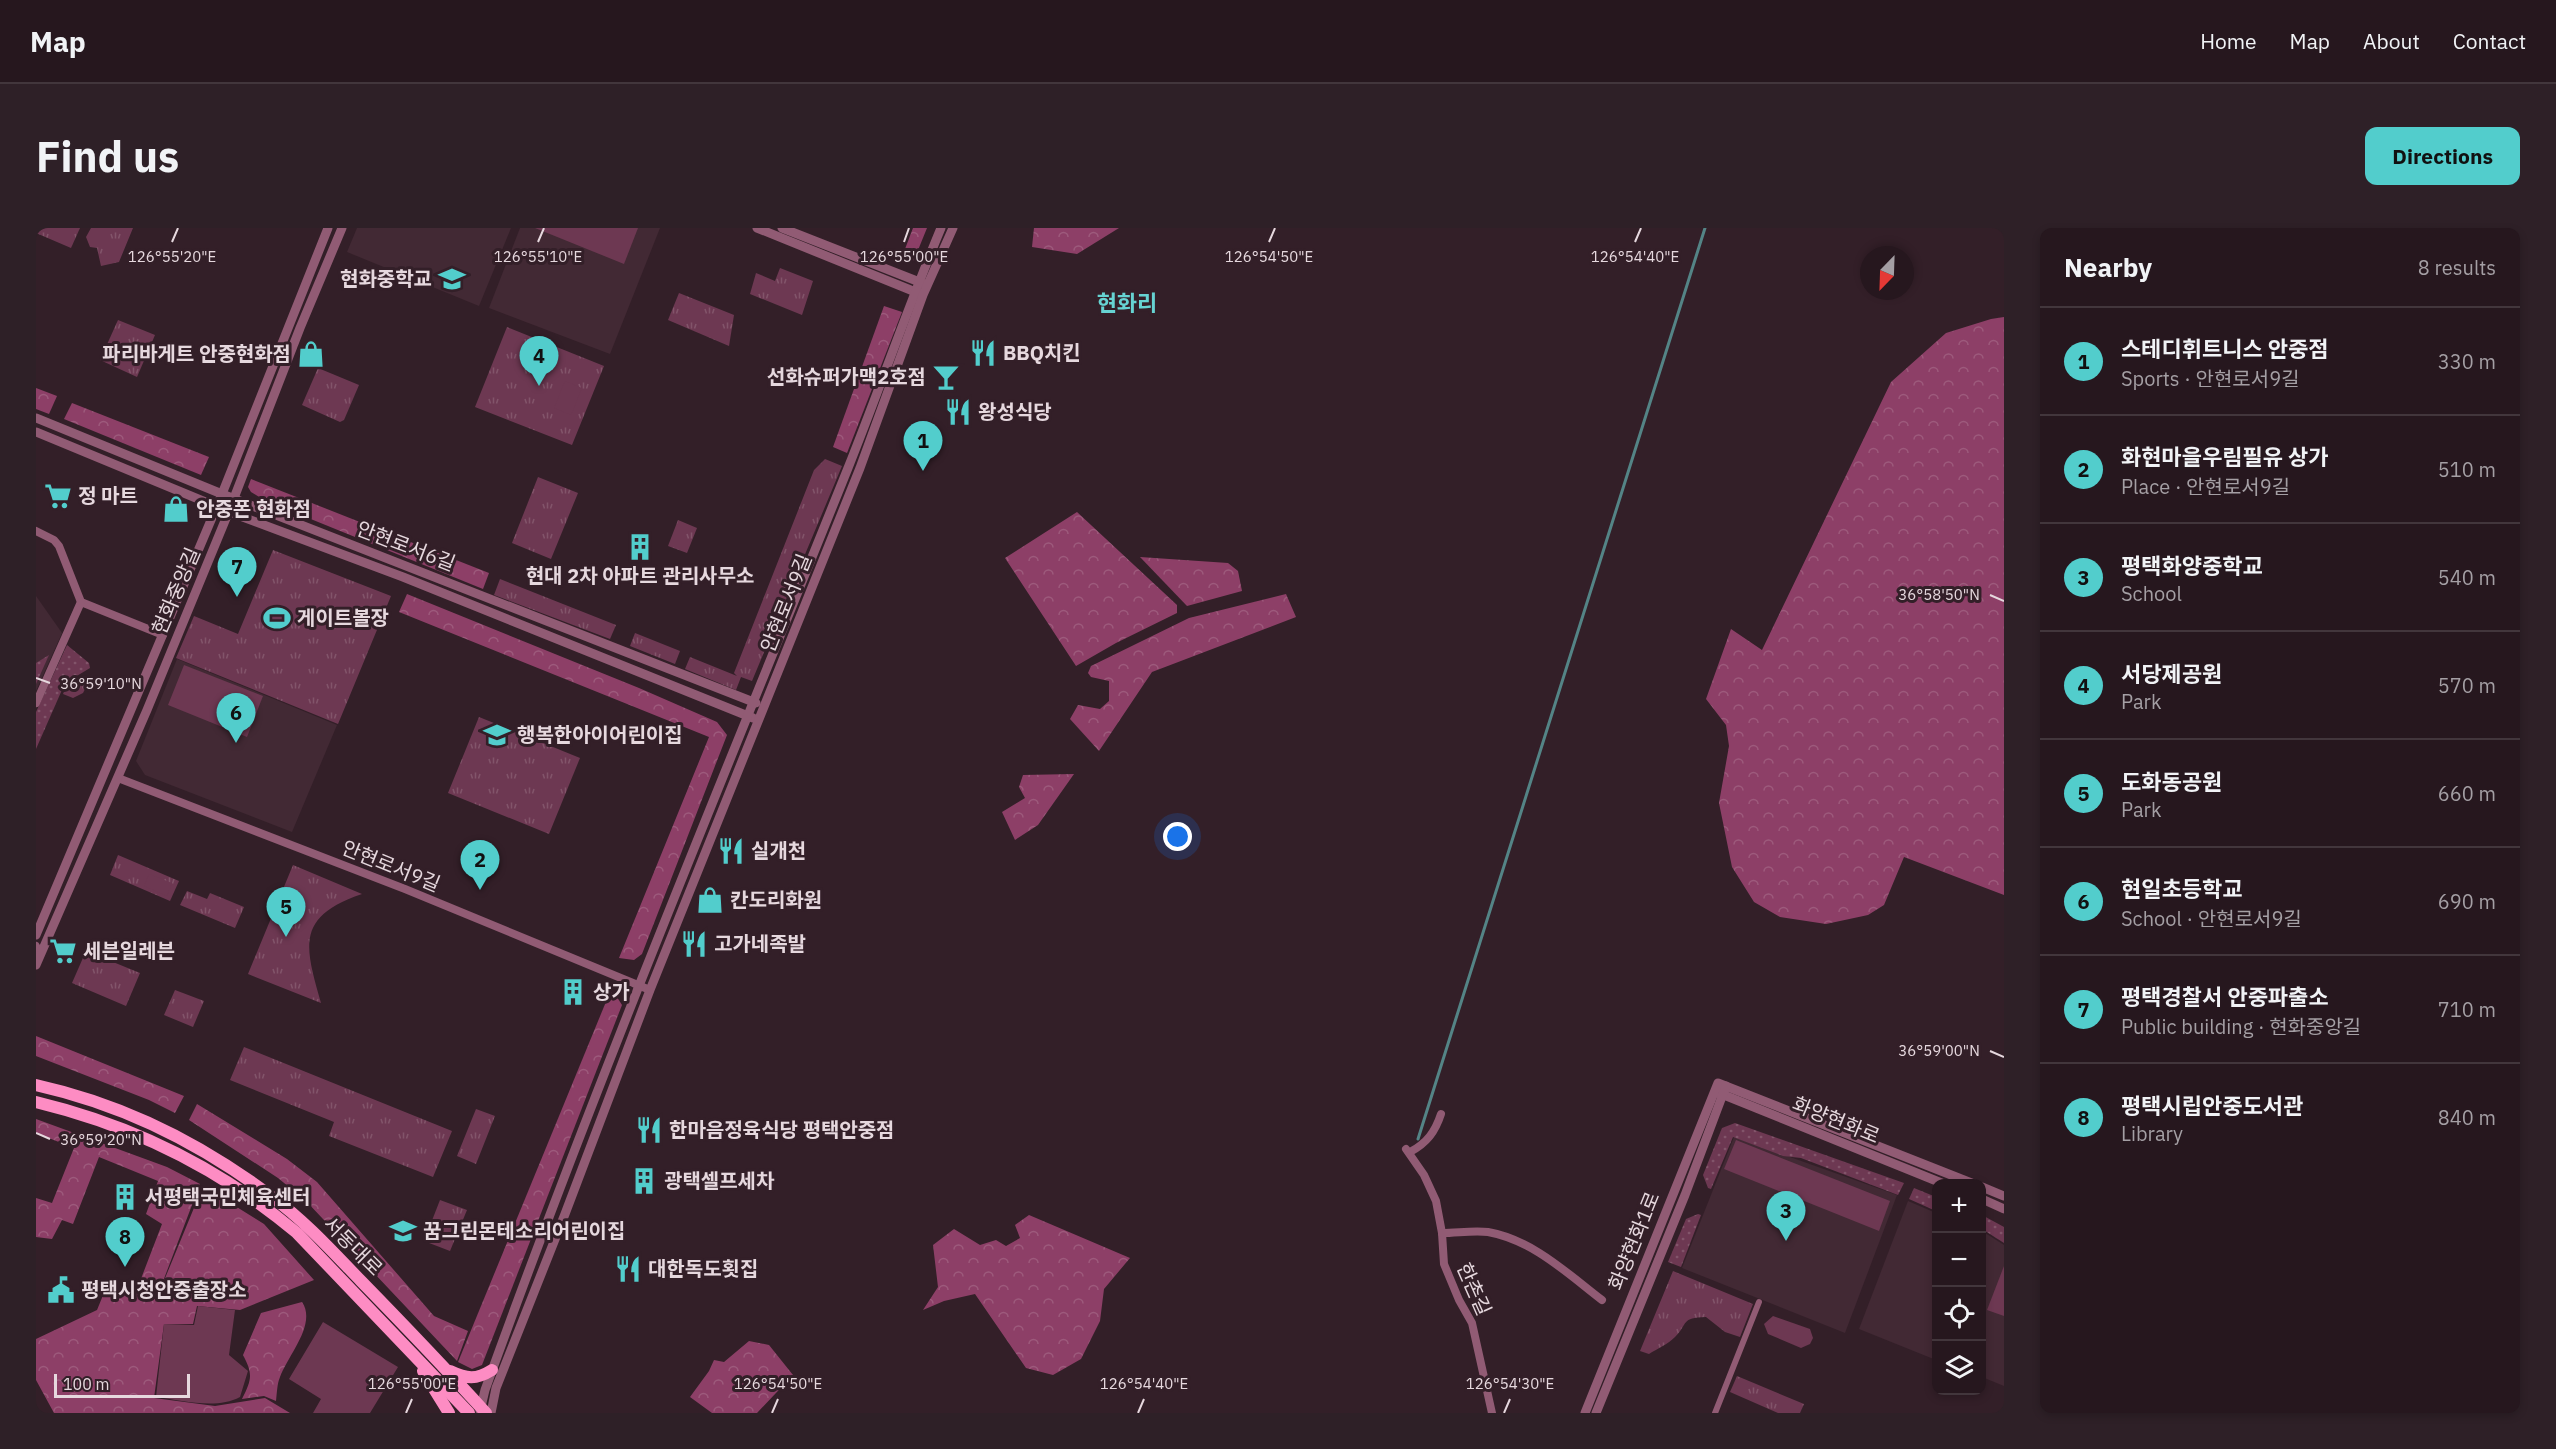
<!DOCTYPE html>
<html lang="en">
<head>
<meta charset="utf-8">
<style>
  body { margin:0; font-family:"IBM Plex Sans","Noto Sans KR",sans-serif; background:#2e2027; color:#f1f3f6 }
  .controls { position:absolute; right:18px; bottom:18px; display:grid; overflow:hidden; border-radius:12px; box-shadow:0 3px 9px #0003 }
  .controls button { width:54px; height:54px; display:grid; place-items:center; padding:0; border:0; border-bottom:2px solid #42363c; background:#26171e; color:#f1f3f6; font:30px sans-serif }
  .compass { position:absolute; left:1824px; top:18px; width:54px; height:54px; border-radius:50%; background:#26171e; box-shadow:0 3px 9px #0003; rotate:203deg }
  .scale { position:absolute; left:18px; bottom:15px; width:136px; box-sizing:border-box; padding-left:6px; border:3px solid #e6d8de; border-top:0; font-size:16px; line-height:21px; white-space:nowrap; color:#e6d8de; -webkit-text-stroke:4px #331f28; paint-order:stroke }
  .you { position:absolute; left:1142px; top:609px; width:21px; height:21px; margin:-15px; border:4px solid #fff; border-radius:50%; background:#1a73e8; box-shadow:0 0 0 9px #1a73e833 }
  .badge { display:grid; place-items:center; width:39px; height:39px; border-radius:50%; background:#52cdcc; color:#111; font-size:20px; font-weight:700 }
  .pin { position:absolute; translate:-50% -50px; filter:drop-shadow(0 2px 3px #0008) }
  .pin::after { content:''; position:absolute; top:32px; width:21px; height:18px; background:inherit; clip-path:polygon(0 0,100% 0,50% 100%) }
  .list { margin:0; padding:0; list-style:none }
  h2 { display:flex; justify-content:space-between; align-items:center; height:78px; margin:0; padding:0 24px; font-size:26px }
  h2 small { font-size:20px; font-weight:400; color:#a49fa4 }
  .list li { display:grid; grid-template-columns:39px 1fr auto; gap:18px; align-items:center; box-sizing:border-box; height:108px; padding:0 24px; border-top:2px solid #42363c }
  .list b { display:block; font-size:22px; white-space:nowrap }
  .list p { margin:0; font-size:20px; white-space:nowrap; color:#a49fa4 }
  .list em { font-size:20px; font-style:normal; color:#a49fa4 }
  .icon { flex:none; width:33px; height:33px; fill:none; stroke:currentColor; stroke-width:2; stroke-linecap:round; stroke-linejoin:round }
  .map { position:relative; flex:none; width:1968px; height:1185px; overflow:hidden; border-radius:12px }
  header { display:flex; align-items:center; gap:36px; box-sizing:border-box; height:84px; padding:0 30px; background:#26171e; border-bottom:2px solid #42363c }
  header strong { font-size:28px }
  nav { display:flex; gap:33px; margin-inline-start:auto; font-size:21px }
  .intro { display:flex; align-items:center; justify-content:space-between; box-sizing:border-box; height:144px; padding:0 36px }
  h1 { margin:0; font-size:42px }
  .button { padding:15px 27px; border-radius:12px; background:#52cdcc; color:#111; font-size:21px; font-weight:700 }
  main { display:flex; gap:36px; padding:0 36px }
  aside { flex:1; background:#26171e; border-radius:12px; box-shadow:0 3px 9px #0003 }
  .map>svg:first-child { display:block }
</style>
</head>
<body>
<header>
<strong>Map</strong>
<nav><a>Home</a><a>Map</a><a>About</a><a>Contact</a></nav>
</header>
<div class="intro"><h1>Find us</h1><a class="button">Directions</a></div>
<main>
<div class="map">
<svg width="1968" height="1185" viewBox="0 0 1968 1185">
  <defs>
    <pattern id="grass-dots" width="8" height="8" patternUnits="userSpaceOnUse" patternTransform="scale(1.5)"><rect width="8" height="8" fill="#6d3852"/><path d="M2 2h.1M6 6h.1" fill="none" stroke="#82546a" stroke-width="1.8" stroke-linecap="round"/></pattern>
    <pattern id="forest-crowns" width="20" height="18" patternUnits="userSpaceOnUse" patternTransform="scale(1.5)"><rect width="20" height="18" fill="#8d3f67"/><path d="M2 6a3 3 0 1 1 6 0M12 15a3 3 0 1 1 6 0" fill="none" stroke="#9d5a7c"/></pattern>
    <pattern id="park-tufts" width="24" height="20" patternUnits="userSpaceOnUse" patternTransform="scale(1.5)"><rect width="24" height="20" fill="#6d3852"/><path d="M3 7l-1-3M5 7V3M7 7l1-3M15 17l-1-3M17 17v-4M19 17l1-3" fill="none" stroke="#82546a"/></pattern>
  </defs>
  <rect width="100%" height="100%" fill="#331f28"/>
  <g fill="#422934">
    <path d="M321 0H475L443 78 311 24Z"/>
    <path d="M484 0H624L574 126 453 80Z"/>
    <path d="M0 368 26 405 0 463Z"/>
    <path d="M141 431 301 497 256 604 109 547 100 533Z"/>
    <path d="M1698 909 1861 967 1809 1105 1646 1040Z"/>
    <path d="M1872 973 1900 985V1132L1823 1101Z"/>
    <path d="M1946 1003 1968 1017V1158L1946 1149Z"/>
  </g>
  <g fill="url(#grass-dots)">
    <path d="M31 417 53 435 54 440 29 455 0 521V484Z"/>
    <path d="M13 427 0 456V435Z"/>
    <path d="M1699 895 1868 955 1862 967 1765 930 1747 928 1697 909 1675 961 1672 960 1667 947 1686 900Z"/>
    <path d="M1878 960 1900 969V983L1873 971Z"/>
    <path d="M1662 986 1665 987 1645 1039 1632 1034 1650 991Z"/>
    <path d="M1946 987 1968 999V1015L1946 1001Z"/>
  </g>
  <g fill="url(#forest-crowns)">
    <path d="M877 0H891L878 32 871 36 860 31 869 21Z"/>
    <path d="M998 0H1083L1041 26 996 19Z"/>
    <path d="M848 78 866 84 811 225 797 219Z"/>
    <path d="M1968 89V667L1868 629 1848 677 1832 687 1790 696 1744 689 1718 674 1696 639 1683 575 1693 518 1690 497 1670 471 1695 401 1726 422 1855 154 1910 105 1955 91Z"/>
    <path d="M0 160 21 168 13 186 0 181Z"/>
    <path d="M36 175 173 229 165 247 28 191Z"/>
    <path d="M215 251 453 345 447 361 228 272 215 264 212 259Z"/>
    <path d="M1041 284 1141 377V385L1080 415 1040 438 969 330Z"/>
    <path d="M1104 329 1192 335 1202 343 1206 363 1151 378Z"/>
    <path d="M371 366 603 460 681 494 691 507 606 726 598 732 583 730 673 509 363 384Z"/>
    <path d="M1250 366 1260 389 1116 444 1063 523 1034 491 1042 477 1064 481 1073 473V453L1055 449 1052 445 1055 438 1153 390Z"/>
    <path d="M1038 546 1002 597 979 612 966 584 989 570 983 559 987 547Z"/>
    <path d="M574 764 579 766 586 777 446 1137 436 1141 422 1134Z"/>
    <path d="M0 808 148 868 139 885 113 872 0 828Z"/>
    <path d="M161 876 251 931 281 954 398 1088 432 1103 421 1133 270 973 242 950 153 892Z"/>
    <path d="M0 891 131 939 164 956 118 1077 167 958 228 996 278 1052 204 1082 161 1078 157 1096H128L118 1170 179 1178 229 1170 254 1185H18L0 1152V1111L61 1082 70 1060 104 1072 98 1069 126 996 110 986 122 953 63 929 37 996 26 992 16 1011 0 1009V970L16 975 38 920 0 905Z"/>
    <path d="M993 987 1094 1030 1068 1061 1064 1093 1045 1131 1017 1147 990 1140 939 1066 908 1073 887 1082 902 1059 897 1017 918 1001 944 1017 960 1012 970 1018 984 1010 979 997Z"/>
    <path d="M266 1074C281 1096 252 1127 244 1149 241 1156 241 1165 240 1173L228 1168 206 1171C216 1151 217 1146 207 1127L225 1085Z"/>
    <path d="M713 1113 733 1117 757 1147 721 1185H676L654 1169 673 1143 678 1132 688 1134Z"/>
  </g>
  <g fill="url(#park-tufts)">
    <path d="M0 0H44L35 20 0 5Z"/>
    <path d="M55 0H97L83 34 65 38 61 20 54 19 50 9Z"/>
    <path d="M744 40 777 53 766 87 714 66 720 45 739 53Z"/>
    <path d="M643 65 698 87 693 118 632 92Z"/>
    <path d="M82 92 119 107 101 149 64 132Z"/>
    <path d="M471 99 568 138 536 217 439 179Z"/>
    <path d="M282 140 323 157 308 192 304 194 266 177Z"/>
    <path d="M789 231 806 238 716 453 705 449 700 462 649 441 654 429 701 448 698 445 778 242Z"/>
    <path d="M502 249 542 265 515 331 476 315Z"/>
    <path d="M642 292 661 300 651 325 632 318Z"/>
    <path d="M237 322 355 368 302 496 140 430 158 388 202 406Z"/>
    <path d="M464 351 580 397 574 411 458 367Z"/>
    <path d="M599 405 644 423 639 436 594 418Z"/>
    <path d="M55 449 47 465 37 470 27 466 30 459Z"/>
    <path d="M443 489 544 530 513 606 412 565Z"/>
    <path d="M82 627 143 653 134 673 74 647Z"/>
    <path d="M257 637 326 666C259 689 269 718 285 775L212 746Z"/>
    <path d="M151 663 171 671 174 665 208 679 199 700 144 677Z"/>
    <path d="M50 723 104 745 90 778 36 755Z"/>
    <path d="M139 762 168 773 157 799 128 787Z"/>
    <path d="M208 819 416 903 397 949 293 908 298 894 194 852Z"/>
    <path d="M440 881 459 888 440 936 421 928Z"/>
    <path d="M404 972 431 982 414 1023 388 1013Z"/>
    <path d="M1637 1043 1717 1076 1704 1109 1689 1104 1670 1089C1644 1090 1653 1095 1639 1109 1632 1116 1621 1121 1613 1126L1604 1123Z"/>
    <path d="M1701 1148 1768 1176 1764 1185H1742L1694 1164Z"/>
  </g>
  <g fill="#6d3852">
    <path d="M499 0H602L588 36Z"/>
    <path d="M529 153 546 160 535 187 518 180Z"/>
    <path d="M148 437 227 468 211 509 132 477Z"/>
    <path d="M113 646 136 655 131 668 108 658Z"/>
    <path d="M1700 912 1854 973 1843 1003 1688 941Z"/>
    <path d="M1968 1038V1088L1951 1082Z"/>
    <path d="M162 1078 199 1082 193 1127 212 1143 204 1169C180 1182 145 1172 120 1169L128 1096 158 1097Z"/>
    <path d="M1737 1088 1774 1101 1777 1110 1774 1116 1765 1120 1732 1106 1728 1096Z"/>
    <path d="M287 1094 362 1139 334 1185H277L285 1171 253 1151Z"/>
  </g>
  <g fill="none" stroke-linecap="round" stroke-linejoin="round">
    <path stroke="#548486" stroke-width="3" d="M1382 911 1669 0"/>
    <path stroke="#915b74" stroke-width="6" d="M1679 1185 1723 1074"/>
    <g stroke="#915b74" stroke-width="8">
      <path d="M0 303 18 312 23 318 45 374 127 407"/>
      <path d="M0 475 45 374"/>
      <path d="M82 550 369 661 614 762"/>
      <path d="M0 718 4 727"/>
      <path d="M1370 921 1388 947 1400 973 1406 1005 1408 1036 1423 1072 1436 1095 1456 1185"/>
      <path d="M1374 924C1391 915 1399 904 1405 886"/>
      <path d="M1406 1005C1421 1005 1438 1002 1452 1004 1497 1012 1532 1046 1566 1072"/>
    </g>
    <g stroke="#915b74" stroke-width="9">
      <path d="M721 0 882 65"/>
      <path d="M746 0 886 55"/>
      <path d="M0 190 186 266 720 475"/>
      <path d="M0 204 196 285 367 349 717 490"/>
      <path d="M0 707 186 266 292 0"/>
      <path d="M0 737 111 482 193 283 264 100 306 0"/>
      <path d="M1683 865 1908 956"/>
      <path d="M1946 959 1968 968"/>
      <path d="M1946 971 1968 981"/>
      <path d="M444 1183 449 1162C561 851 689 546 812 240 844 160 872 79 905 0"/>
      <path d="M455 1185 460 1160 529 986 614 762 824 240 887 67 917 0"/>
      <path d="M1549 1185 1682 855 1938 956"/>
      <path d="M1560 1185 1649 967 1690 858"/>
    </g>
    <g stroke="#fd8cc3" stroke-width="12">
      <path d="M0 857C86 876 166 916 236 969 269 993 297 1024 325 1053 367 1096 409 1140 450 1185"/>
      <path d="M0 874C96 897 185 941 261 1005L433 1185"/>
      <path d="M387 1143 413 1185"/>
      <path d="M414 1143C431 1151 440 1152 456 1142"/>
    </g>
  </g>
  <path fill="none" stroke="#e6d8de" stroke-width="2" d="M136 14 142 0M502 14 508 0M868 14 873 0M1233 14 1239 0M1599 14 1605 0M1954 367 1968 373M0 450 14 455M1954 823 1968 829M0 905 14 911M370 1185 376 1171M736 1185 742 1171M1102 1185 1108 1171M1468 1185 1474 1171"/>
  <defs>
    <symbol id="school-bare" viewBox="-9 -9 18 18"><path d="M0-5L7-2L0 1L-7-2ZM-4 1L0 2.5L4 1V4Q0 6-4 4Z" fill="#52cdcc" stroke="#331f28" stroke-width="2.5" paint-order="stroke"/></symbol>
    <symbol id="restaurant-bare" viewBox="-9 -9 18 18"><path d="M-5-6h1v4h1v-4h1v4h1v-4h1v5L-1.5 .5V6h-2V.5L-5-1ZM5-6V6H3V1.5H1.5Q1.5-4 5-6Z" fill="#52cdcc" stroke="#331f28" stroke-width="2.5" paint-order="stroke"/></symbol>
    <symbol id="shop-bare" viewBox="-9 -9 18 18"><path d="M-5-2.5h2.3a2.7 3.5 0 0 1 5.4 0H5L5.5 6h-11ZM-1.5-2.5h3a1.5 2.3 0 0 0-3 0Z" fill="#52cdcc" stroke="#331f28" stroke-width="2.5" paint-order="stroke"/></symbol>
    <symbol id="bar-bare" viewBox="-9 -9 18 18"><path d="M-6-5H6L.8 .8V4.5H3.5V6h-7V4.5H-.8V.8Z" fill="#52cdcc" stroke="#331f28" stroke-width="2.5" paint-order="stroke"/></symbol>
    <symbol id="supermarket-bare" viewBox="-9 -9 18 18"><path d="M-6-5.5h2.5l.6 2H6L4.5 2H-2.5L-4.4-4H-6ZM-1.5 3.2a1.3 1.3 0 1 0 .1 0ZM3 3.2a1.3 1.3 0 1 0 .1 0Z" fill="#52cdcc" stroke="#331f28" stroke-width="2.5" paint-order="stroke"/></symbol>
    <symbol id="building-bare" viewBox="-9 -9 18 18"><path d="M-4-6H4V6H1V3H-1V6H-4ZM-2.5-4.3h1.7v1.8h-1.7ZM.8-4.3h1.7v1.8H.8ZM-2.5-1h1.7V.8h-1.7ZM.8-1h1.7V.8H.8Z" fill="#52cdcc" stroke="#331f28" stroke-width="2.5" paint-order="stroke"/></symbol>
    <symbol id="stadium-bare" viewBox="-9 -9 18 18"><path d="M0-5a6.5 5 0 1 0 0 10a6.5 5 0 1 0 0-10ZM-3.5-1.8h7v3.6h-7Z" fill="#52cdcc" stroke="#331f28" stroke-width="2.5" paint-order="stroke"/></symbol>
    <symbol id="civic-bare" viewBox="-9 -9 18 18"><path d="M-.6-6.5H3V-4.5H.6V-3L4-1V1h2V6H-6V1h2V-1L-.6-3ZM-1.2 2.5V6h2.4V2.5Z" fill="#52cdcc" stroke="#331f28" stroke-width="2.5" paint-order="stroke"/></symbol>
  </defs>
  <g fill-rule="evenodd">
    <use href="#school-bare" x="397" y="32" width="38" height="38"/>
    <use href="#restaurant-bare" x="928" y="106" width="38" height="38"/>
    <use href="#shop-bare" x="256" y="107" width="38" height="38"/>
    <use href="#bar-bare" x="891" y="130" width="38" height="38"/>
    <use href="#restaurant-bare" x="903" y="165" width="38" height="38"/>
    <use href="#supermarket-bare" x="3" y="249" width="38" height="38"/>
    <use href="#shop-bare" x="121" y="262" width="38" height="38"/>
    <use href="#building-bare" x="585" y="300" width="38" height="38"/>
    <use href="#stadium-bare" x="222" y="371" width="38" height="38"/>
    <use href="#school-bare" x="442" y="488" width="38" height="38"/>
    <use href="#restaurant-bare" x="676" y="604" width="38" height="38"/>
    <use href="#shop-bare" x="655" y="653" width="38" height="38"/>
    <use href="#restaurant-bare" x="639" y="697" width="38" height="38"/>
    <use href="#supermarket-bare" x="8" y="704" width="38" height="38"/>
    <use href="#building-bare" x="518" y="745" width="38" height="38"/>
    <use href="#restaurant-bare" x="594" y="883" width="38" height="38"/>
    <use href="#building-bare" x="589" y="934" width="38" height="38"/>
    <use href="#building-bare" x="70" y="950" width="38" height="38"/>
    <use href="#school-bare" x="348" y="984" width="38" height="38"/>
    <use href="#restaurant-bare" x="573" y="1022" width="38" height="38"/>
    <use href="#civic-bare" x="6" y="1043" width="38" height="38"/>
  </g>
  <g text-anchor="middle" stroke-width="6" stroke-linejoin="round" paint-order="stroke">
    <g font-size="20" font-weight="bold" fill="#e6d8de" stroke="#331f28" text-anchor="start">
      <text x="396" y="58" text-anchor="end">현화중학교</text>
      <text x="967" y="132">BBQ치킨</text>
      <text x="255" y="133" text-anchor="end">파리바게트 안중현화점</text>
      <text x="890" y="156" text-anchor="end">선화슈퍼가맥2호점</text>
      <text x="942" y="191">왕성식당</text>
      <text x="42" y="275">정 마트</text>
      <text x="160" y="288">안중폰 현화점</text>
      <text x="604" y="355" text-anchor="middle">현대 2차 아파트 관리사무소</text>
      <text x="261" y="397">게이트볼장</text>
      <text x="481" y="514">행복한아이어린이집</text>
      <text x="715" y="630">실개천</text>
      <text x="694" y="679">칸도리화원</text>
      <text x="678" y="723">고가네족발</text>
      <text x="47" y="730">세븐일레븐</text>
      <text x="557" y="771">상가</text>
      <text x="633" y="909">한마음정육식당 평택안중점</text>
      <text x="628" y="960">광택셀프세차</text>
      <text x="109" y="976">서평택국민체육센터</text>
      <text x="387" y="1010">꿈그린몬테소리어린이집</text>
      <text x="612" y="1048">대한독도횟집</text>
      <text x="45" y="1069">평택시청안중출장소</text>
    </g>
    <g font-size="20" fill="#e6d8de" stroke="#331f28">
      <text transform="translate(370 318) rotate(21)" y="7">안현로서6길</text>
      <text transform="translate(140 363) rotate(-67)" y="7">현화중앙길</text>
      <text transform="translate(750 375) rotate(-68)" y="7">안현로서9길</text>
      <text transform="translate(355 638) rotate(22)" y="7">안현로서9길</text>
      <text transform="translate(1800 892) rotate(22)" y="7">화양현화로</text>
      <text transform="translate(1598 1013) rotate(-68)" y="7">화양현화1로</text>
      <text transform="translate(317 1018) rotate(45)" y="7">서동대로</text>
      <text transform="translate(1438 1061) rotate(66)" y="7">한촌길</text>
    </g>
    <g font-size="22" font-weight="bold" fill="#66d3d2" stroke="#331f28">
      <text x="1091" y="83">현화리</text>
    </g>
  </g>
  <g font-size="15" text-anchor="middle" fill="#e6d8de" stroke="#331f28" stroke-width="6" stroke-linejoin="round" paint-order="stroke">
    <text x="136" y="34">126°55'20"E</text>
    <text x="502" y="34">126°55'10"E</text>
    <text x="868" y="34">126°55'00"E</text>
    <text x="1233" y="34">126°54'50"E</text>
    <text x="1599" y="34">126°54'40"E</text>
    <text x="1903" y="372">36°58'50"N</text>
    <text x="65" y="461">36°59'10"N</text>
    <text x="1903" y="828">36°59'00"N</text>
    <text x="65" y="917">36°59'20"N</text>
    <text x="376" y="1161">126°55'00"E</text>
    <text x="742" y="1161">126°54'50"E</text>
    <text x="1108" y="1161">126°54'40"E</text>
    <text x="1474" y="1161">126°54'30"E</text>
  </g>
</svg>
<div class="controls">
<button>+</button>
<button>−</button>
<button><svg class="icon" aria-label="locate" viewBox="0 0 24 24"><circle cx="12" cy="12" r="6"/><path d="M12 2v4M12 18v4M2 12h4M18 12h4"/></svg></button>
<button><svg class="icon" aria-label="layers" viewBox="0 0 24 24"><path d="M12 4l9 5-9 5-9-5zM3 14l9 5 9-5"/></svg></button>
</div>
<svg class="compass" viewBox="-18 -18 36 36"><path d="M0-13l5 13h-10z" fill="#e53935"/><path d="M0 13l5-13h-10z" fill="#a49fa4"/></svg>
<div class="scale">100 m</div>
<div class="you"></div>
<div class="pin badge" style="left:887px;top:243px">1</div>
<div class="pin badge" style="left:444px;top:662px">2</div>
<div class="pin badge" style="left:1750px;top:1013px">3</div>
<div class="pin badge" style="left:503px;top:158px">4</div>
<div class="pin badge" style="left:250px;top:709px">5</div>
<div class="pin badge" style="left:200px;top:515px">6</div>
<div class="pin badge" style="left:201px;top:369px">7</div>
<div class="pin badge" style="left:89px;top:1039px">8</div>
</div>
<aside>
<h2>Nearby<small>8 results</small></h2>
<ul class="list">
<li><span class="badge">1</span><div><b>스테디휘트니스 안중점</b><p>Sports · 안현로서9길</p></div><em>330 m</em></li>
<li><span class="badge">2</span><div><b>화현마을우림필유 상가</b><p>Place · 안현로서9길</p></div><em>510 m</em></li>
<li><span class="badge">3</span><div><b>평택화양중학교</b><p>School</p></div><em>540 m</em></li>
<li><span class="badge">4</span><div><b>서당제공원</b><p>Park</p></div><em>570 m</em></li>
<li><span class="badge">5</span><div><b>도화동공원</b><p>Park</p></div><em>660 m</em></li>
<li><span class="badge">6</span><div><b>현일초등학교</b><p>School · 안현로서9길</p></div><em>690 m</em></li>
<li><span class="badge">7</span><div><b>평택경찰서 안중파출소</b><p>Public building · 현화중앙길</p></div><em>710 m</em></li>
<li><span class="badge">8</span><div><b>평택시립안중도서관</b><p>Library</p></div><em>840 m</em></li>
</ul>
</aside>
</main>
</body>
</html>
